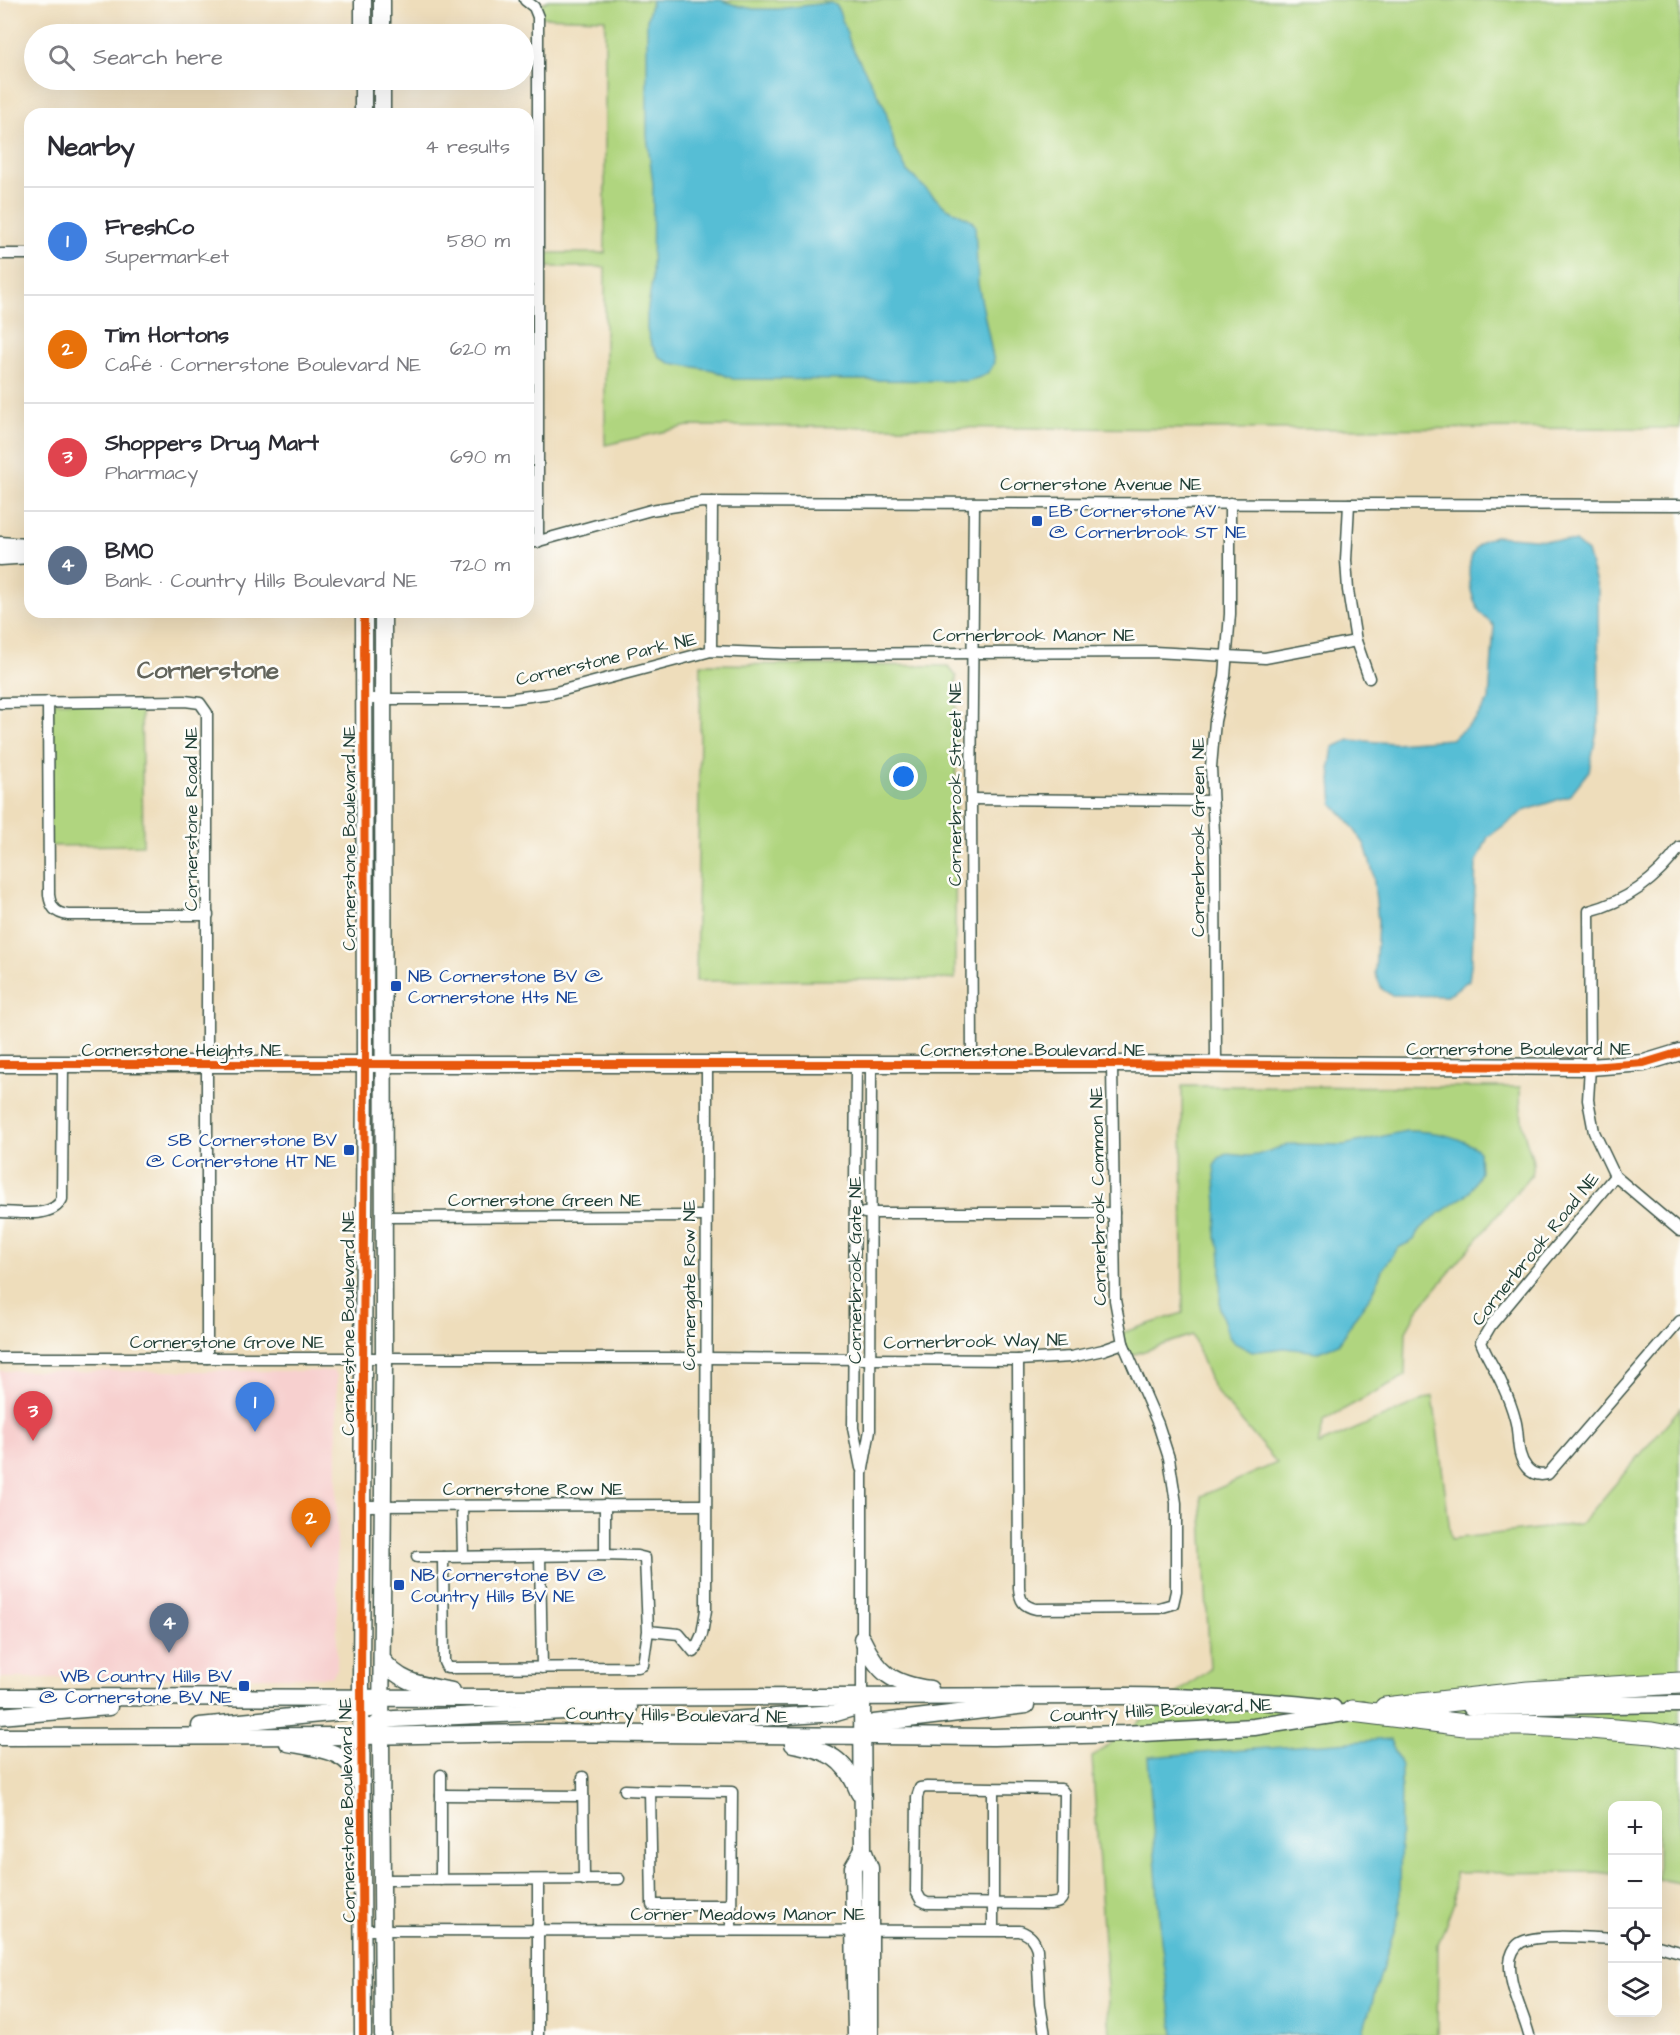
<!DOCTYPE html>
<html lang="en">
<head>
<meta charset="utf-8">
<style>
  body { margin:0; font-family:"Architects Daughter",sans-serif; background:#f2f2f3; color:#2b2b33 }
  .controls { position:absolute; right:18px; bottom:18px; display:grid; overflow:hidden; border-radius:12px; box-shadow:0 6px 24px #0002 }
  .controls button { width:54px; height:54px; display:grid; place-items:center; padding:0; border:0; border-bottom:2px solid #e1e1e2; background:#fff; color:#2b2b33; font:30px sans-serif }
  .you { position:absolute; left:904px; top:777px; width:21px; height:21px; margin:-15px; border:4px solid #fff; border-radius:50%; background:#1a73e8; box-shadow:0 0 0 9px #1a73e833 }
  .badge { display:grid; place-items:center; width:39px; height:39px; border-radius:50%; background:#1a73e8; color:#fff; font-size:20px; font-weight:700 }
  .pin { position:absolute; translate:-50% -50px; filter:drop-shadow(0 2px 3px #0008) }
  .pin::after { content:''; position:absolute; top:32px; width:21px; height:18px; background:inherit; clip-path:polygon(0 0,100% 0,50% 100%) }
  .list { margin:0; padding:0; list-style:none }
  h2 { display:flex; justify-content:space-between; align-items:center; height:78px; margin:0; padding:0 24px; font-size:26px }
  h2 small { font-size:20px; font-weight:400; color:#7c7c81 }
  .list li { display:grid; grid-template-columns:39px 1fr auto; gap:18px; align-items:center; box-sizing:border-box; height:108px; padding:0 24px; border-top:2px solid #e1e1e2 }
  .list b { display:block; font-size:22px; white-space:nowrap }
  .list p { margin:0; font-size:20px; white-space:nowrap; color:#7c7c81 }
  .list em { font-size:20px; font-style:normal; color:#7c7c81 }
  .icon { flex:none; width:33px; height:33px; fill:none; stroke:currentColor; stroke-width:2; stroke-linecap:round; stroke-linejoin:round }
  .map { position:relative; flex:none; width:1680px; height:2035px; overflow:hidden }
  .search { position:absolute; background:#fff; box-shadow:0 6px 24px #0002; left:24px; top:24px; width:510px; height:66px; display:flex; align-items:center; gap:15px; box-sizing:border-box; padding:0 21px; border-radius:33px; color:#7c7c81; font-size:22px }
  .panel { position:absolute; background:#fff; box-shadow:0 6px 24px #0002; left:24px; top:108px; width:510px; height:510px; border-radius:18px }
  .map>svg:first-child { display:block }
</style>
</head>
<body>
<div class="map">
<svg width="1680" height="2035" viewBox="0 0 1680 2035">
  <rect width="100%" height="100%" fill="#fdfcf7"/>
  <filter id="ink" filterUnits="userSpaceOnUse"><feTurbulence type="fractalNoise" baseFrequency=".0167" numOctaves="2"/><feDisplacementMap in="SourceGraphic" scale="12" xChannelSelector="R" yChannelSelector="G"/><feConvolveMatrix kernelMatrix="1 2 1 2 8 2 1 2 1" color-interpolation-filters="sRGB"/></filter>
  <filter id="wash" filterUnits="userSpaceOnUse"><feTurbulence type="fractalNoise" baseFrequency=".008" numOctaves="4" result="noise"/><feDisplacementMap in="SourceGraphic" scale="24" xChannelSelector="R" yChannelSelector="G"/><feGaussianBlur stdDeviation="1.35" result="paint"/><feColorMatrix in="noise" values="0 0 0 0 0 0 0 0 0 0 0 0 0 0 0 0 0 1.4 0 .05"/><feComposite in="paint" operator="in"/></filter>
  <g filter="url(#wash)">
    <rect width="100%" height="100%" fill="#edb"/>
    <path fill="#f7d0cf" d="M333 1371 337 1375V1669L332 1677 0 1678V1371Z"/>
    <g fill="#b0d57f" stroke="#68895a" stroke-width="1.5">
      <path d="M549 0H1680V428L1221 429 688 426 605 445V267H538V253H605V19L538 17 534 7Z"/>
      <path d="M701 664 948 666 956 676 955 979 696 981Z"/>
      <path d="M48 702H141L143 845 49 846Z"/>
      <path d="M1182 1086 1520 1087C1520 1103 1521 1120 1525 1136 1528 1149 1536 1160 1532 1174L1417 1311 1406 1331 1405 1376 1324 1420 1318 1445 1433 1396 1451 1539 1579 1524 1588 1516 1680 1408V1883L1658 1879V1806H1612V1874L1597 1872 1455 1873 1454 1902 1438 1945 1437 2035H1110L1092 1757 1210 1669 1201 1496 1277 1463 1213 1388 1192 1335 1129 1356 1121 1333 1183 1313Z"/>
    </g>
    <g fill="#57bed5" stroke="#3b7e84" stroke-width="1.5">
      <path d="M652 0H721L738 6 754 9H778L825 3H832L837 6 851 45 885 108 895 147 907 171 945 207 970 219 975 225 978 284 994 362C990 376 979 378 966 381L733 379 713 370 670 363 660 358 651 344 647 330V314L652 281 653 184 647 136V20Z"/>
      <path d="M1495 536 1575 542 1587 552 1598 590 1599 721 1589 771 1569 796 1524 811 1488 837 1476 864 1472 958 1469 980 1447 996 1391 995 1382 989 1375 973 1378 922 1373 872 1365 845 1347 819 1333 805 1330 766 1333 747 1349 740 1394 743 1451 739 1474 721 1489 700 1494 626C1489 621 1481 615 1478 609 1468 590 1463 556 1482 542 1485 539 1491 538 1495 536Z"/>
      <path d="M1406 1131C1431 1131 1459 1134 1479 1151L1480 1172 1470 1192 1430 1220 1417 1233 1414 1240 1398 1248 1382 1270 1373 1293 1355 1317 1339 1344 1318 1352 1284 1348 1252 1352 1233 1342 1228 1335 1220 1309 1221 1260 1220 1247 1216 1238 1217 1203 1214 1166 1219 1158 1226 1154 1248 1156 1257 1155 1290 1144 1344 1145Z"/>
      <path d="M1390 1739 1401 1766 1400 1912 1362 2035H1174L1161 1940 1148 1757Z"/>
    </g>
  </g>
  <g filter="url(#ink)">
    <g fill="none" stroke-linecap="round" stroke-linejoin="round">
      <defs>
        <g id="street">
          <path d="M525 0 534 7 538 17V542"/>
          <path d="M0 254H30"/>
          <path d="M1349 504 1346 560 1348 590 1356 641 1369 678"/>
          <path d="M528 544 651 510 702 502 1680 505"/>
          <path d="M711 651 712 502"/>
          <path d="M364 699H507L552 693 711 651 790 654 1154 652 1265 658 1356 641"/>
          <path d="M48 702 49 895C51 908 55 913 68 915H208"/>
          <path d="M0 703 185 701 200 703 207 713V1358"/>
          <path d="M971 799 1212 801"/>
          <path d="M1680 847C1657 879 1628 901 1589 911L1590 1067 1588 1100 1594 1132 1615 1176 1680 1231"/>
          <path d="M856 1065 853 1428 861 1468"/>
          <path d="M972 1065 971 799 974 503"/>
          <path d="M1216 1065 1215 855 1211 767 1215 721 1225 676 1230 614V503"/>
          <path d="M1615 1176 1491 1325 1481 1342C1487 1358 1495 1368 1502 1384 1507 1395 1512 1407 1515 1419 1520 1435 1515 1454 1527 1468 1533 1475 1540 1476 1548 1474L1680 1321"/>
          <path d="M0 1212C19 1212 52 1219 62 1199L63 1065"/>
          <path d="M864 1213H1114"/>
          <path d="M384 1217 706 1216"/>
          <path d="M0 1358H705L1018 1360 1071 1357 1103 1350 1123 1343"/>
          <path d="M1018 1360 1019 1588C1020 1601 1023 1606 1036 1609L1159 1608 1173 1604 1176 1591V1503L1169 1458 1158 1424 1123 1343 1115 1300 1112 1064"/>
          <path d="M605 1505V1555"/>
          <path d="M361 1506 705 1505"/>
          <path d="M462 1506 463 1556"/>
          <path d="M540 1556 542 1668"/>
          <path d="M417 1557H443"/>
          <path d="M648 1631 643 1665 638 1667 447 1668 444 1662 443 1557 605 1555 637 1556 645 1558 648 1631 679 1634 694 1652 702 1634 706 1610 707 1065"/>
          <path d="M862 1696V1474L870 1430 871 1065"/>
          <path d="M583 1777 584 1880"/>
          <path d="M993 1788 927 1787 920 1788 917 1797 916 1891 921 1900 927 1903 1050 1904C1057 1903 1061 1903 1063 1895L1064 1793 1061 1789 993 1788V1930"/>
          <path d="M625 1790 650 1791"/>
          <path d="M441 1795 583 1796"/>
          <path d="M383 1880 619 1879"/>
          <path d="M441 1880V1775"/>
          <path d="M363 1930 1020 1931C1030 1935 1034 1939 1037 1949L1040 2004 1045 2035"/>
          <path d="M731 1930 732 1792 650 1791 652 1905H731"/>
          <path d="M1658 1946 1680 1952"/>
          <path d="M538 2035V1880"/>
          <path d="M1529 2035C1523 2012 1509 1987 1510 1963 1510 1956 1514 1947 1520 1943 1534 1933 1594 1938 1612 1939"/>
        </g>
        <g id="secondary">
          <path d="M363 0V34"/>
          <path d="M382 34V0"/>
          <path d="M363 80V114"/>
          <path d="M382 114V80"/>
          <path d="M0 545 26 547"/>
          <path d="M0 557 30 555"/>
          <path d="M0 1064H1112L1590 1067 1644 1063 1680 1052"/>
          <path d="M862 1639C878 1673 892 1684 930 1689"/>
          <path d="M382 1659C400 1684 423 1685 452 1691"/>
          <path d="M862 1696 863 1850 870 1868V2035"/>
          <path d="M0 1697 494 1698 1125 1696C1195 1697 1264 1700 1333 1708"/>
          <path d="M1471 1707 1680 1704"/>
          <path d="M0 1716 109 1707"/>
          <path d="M653 1725 836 1713 856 1707 862 1696"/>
          <path d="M200 1726 371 1709"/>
          <path d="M372 1728 381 1721 395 1719 629 1708"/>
          <path d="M0 1737 362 1736 539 1733 993 1737 1124 1734 1254 1727 1364 1710"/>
          <path d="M862 1737 869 1727 874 1723 1026 1705"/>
          <path d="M288 1743C316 1748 352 1750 360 1783"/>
          <path d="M793 1744C829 1751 845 1758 859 1793"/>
          <path d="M363 2035 361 1681 365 1065 364 612"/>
          <path d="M383 2035 381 1736 384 1358 383 612"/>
          <path d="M856 2035 853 1867 863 1850"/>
        </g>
        <g id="highway">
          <path d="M1385 1708 1528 1692 1680 1683"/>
          <path d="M1352 1711 1465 1725H1527L1590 1728 1652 1733 1680 1738"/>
        </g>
      </defs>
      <use href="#street" stroke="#3e5548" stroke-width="13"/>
      <use href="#secondary" stroke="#3e5548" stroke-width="19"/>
      <use href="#highway" stroke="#3e5548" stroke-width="23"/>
      <use href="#street" stroke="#fff" stroke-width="10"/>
      <use href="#secondary" stroke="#fff" stroke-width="16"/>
      <use href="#highway" stroke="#fff" stroke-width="21"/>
      <defs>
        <g id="cycleway">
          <path d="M0 1064H1112L1590 1067 1644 1063 1680 1052"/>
          <path d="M363 2035 361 1681 365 1065 364 612"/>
        </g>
      </defs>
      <use href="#cycleway" stroke="#fdfcf7" stroke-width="11"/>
      <use href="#cycleway" stroke="#e8590c" stroke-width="8"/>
    </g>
  </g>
  <g fill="#1a4fb4" stroke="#fdfcf7" stroke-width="2">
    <rect x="1031" y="515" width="12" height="12" rx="3"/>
    <rect x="390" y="980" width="12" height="12" rx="3"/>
    <rect x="343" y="1144" width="12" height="12" rx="3"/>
    <rect x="393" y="1579" width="12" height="12" rx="3"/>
    <rect x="238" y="1680" width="12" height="12" rx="3"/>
  </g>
  <g text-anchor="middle" stroke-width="5" stroke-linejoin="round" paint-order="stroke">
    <g font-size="18" fill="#1f3d34" stroke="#fdfcf7">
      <text x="1101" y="490">Cornerstone Avenue NE</text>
      <text x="1034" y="641">Cornerbrook Manor NE</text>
      <text transform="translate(606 659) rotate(-13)" y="6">Cornerstone Park NE</text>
      <text transform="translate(955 784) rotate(-90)" y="6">Cornerbrook Street NE</text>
      <text transform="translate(191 819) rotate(-90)" y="6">Cornerstone Road NE</text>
      <text transform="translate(1198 837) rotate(-90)" y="6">Cornerbrook Green NE</text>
      <text transform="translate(349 838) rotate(-90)" y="6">Cornerstone Boulevard NE</text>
      <text x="1519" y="1055">Cornerstone Boulevard NE</text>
      <text x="182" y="1056">Cornerstone Heights NE</text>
      <text x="1033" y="1056">Cornerstone Boulevard NE</text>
      <text transform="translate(1098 1196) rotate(-91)" y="6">Cornerbrook Common NE</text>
      <text x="545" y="1206">Cornerstone Green NE</text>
      <text transform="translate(1535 1249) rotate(-51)" y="6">Cornerbrook Road NE</text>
      <text transform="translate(855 1270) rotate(-90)" y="6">Cornerbrook Gate NE</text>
      <text transform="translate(689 1285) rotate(-90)" y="6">Cornergate Row NE</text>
      <text transform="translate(348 1323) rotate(-90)" y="6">Cornerstone Boulevard NE</text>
      <text transform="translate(976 1341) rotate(-1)" y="6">Cornerbrook Way NE</text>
      <text x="227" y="1348">Cornerstone Grove NE</text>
      <text x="533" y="1495">Cornerstone Row NE</text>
      <text transform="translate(1161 1710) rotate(-3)" y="6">Country Hills Boulevard NE</text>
      <text transform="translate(677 1715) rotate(1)" y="6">Country Hills Boulevard NE</text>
      <text transform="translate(347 1810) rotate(-91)" y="6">Cornerstone Boulevard NE</text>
      <text x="748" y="1920">Corner Meadows Manor NE</text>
    </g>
    <g font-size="18" fill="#164399" stroke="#fdfcf7" text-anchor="start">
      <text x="1049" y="517">EB Cornerstone AV<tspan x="1049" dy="21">@ Cornerbrook ST NE</tspan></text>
      <text x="408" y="982">NB Cornerstone BV @<tspan x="408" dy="21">Cornerstone Hts NE</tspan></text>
      <text x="337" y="1146" text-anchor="end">SB Cornerstone BV<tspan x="337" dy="21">@ Cornerstone HT NE</tspan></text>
      <text x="411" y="1581">NB Cornerstone BV @<tspan x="411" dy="21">Country Hills BV NE</tspan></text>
      <text x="232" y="1682" text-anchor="end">WB Country Hills BV<tspan x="232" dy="21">@ Cornerstone BV NE</tspan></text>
    </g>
    <g font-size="24" font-weight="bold" fill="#62645b" stroke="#fdfcf7">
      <text x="208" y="678">Cornerstone</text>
    </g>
  </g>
</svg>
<div class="controls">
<button>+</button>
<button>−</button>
<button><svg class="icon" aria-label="locate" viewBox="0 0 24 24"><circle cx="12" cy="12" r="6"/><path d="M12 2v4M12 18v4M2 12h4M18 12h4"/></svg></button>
<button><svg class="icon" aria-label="layers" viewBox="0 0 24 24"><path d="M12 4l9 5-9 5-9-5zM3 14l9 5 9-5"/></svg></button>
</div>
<div class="you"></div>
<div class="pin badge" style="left:255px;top:1432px;background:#3f7fe0">1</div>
<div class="pin badge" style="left:311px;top:1548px;background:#e8710a">2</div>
<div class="pin badge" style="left:33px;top:1441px;background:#e0444e">3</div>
<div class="pin badge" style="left:169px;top:1653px;background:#5c6f8a">4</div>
<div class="search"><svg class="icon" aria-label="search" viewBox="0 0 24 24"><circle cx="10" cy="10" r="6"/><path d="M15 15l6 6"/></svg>Search here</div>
<section class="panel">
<h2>Nearby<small>4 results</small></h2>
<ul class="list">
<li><span class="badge" style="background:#3f7fe0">1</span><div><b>FreshCo</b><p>Supermarket</p></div><em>580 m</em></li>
<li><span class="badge" style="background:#e8710a">2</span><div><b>Tim Hortons</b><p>Café · Cornerstone Boulevard NE</p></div><em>620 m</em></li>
<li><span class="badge" style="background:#e0444e">3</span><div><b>Shoppers Drug Mart</b><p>Pharmacy</p></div><em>690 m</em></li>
<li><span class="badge" style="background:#5c6f8a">4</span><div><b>BMO</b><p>Bank · Country Hills Boulevard NE</p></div><em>720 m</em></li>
</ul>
</section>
</div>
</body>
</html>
